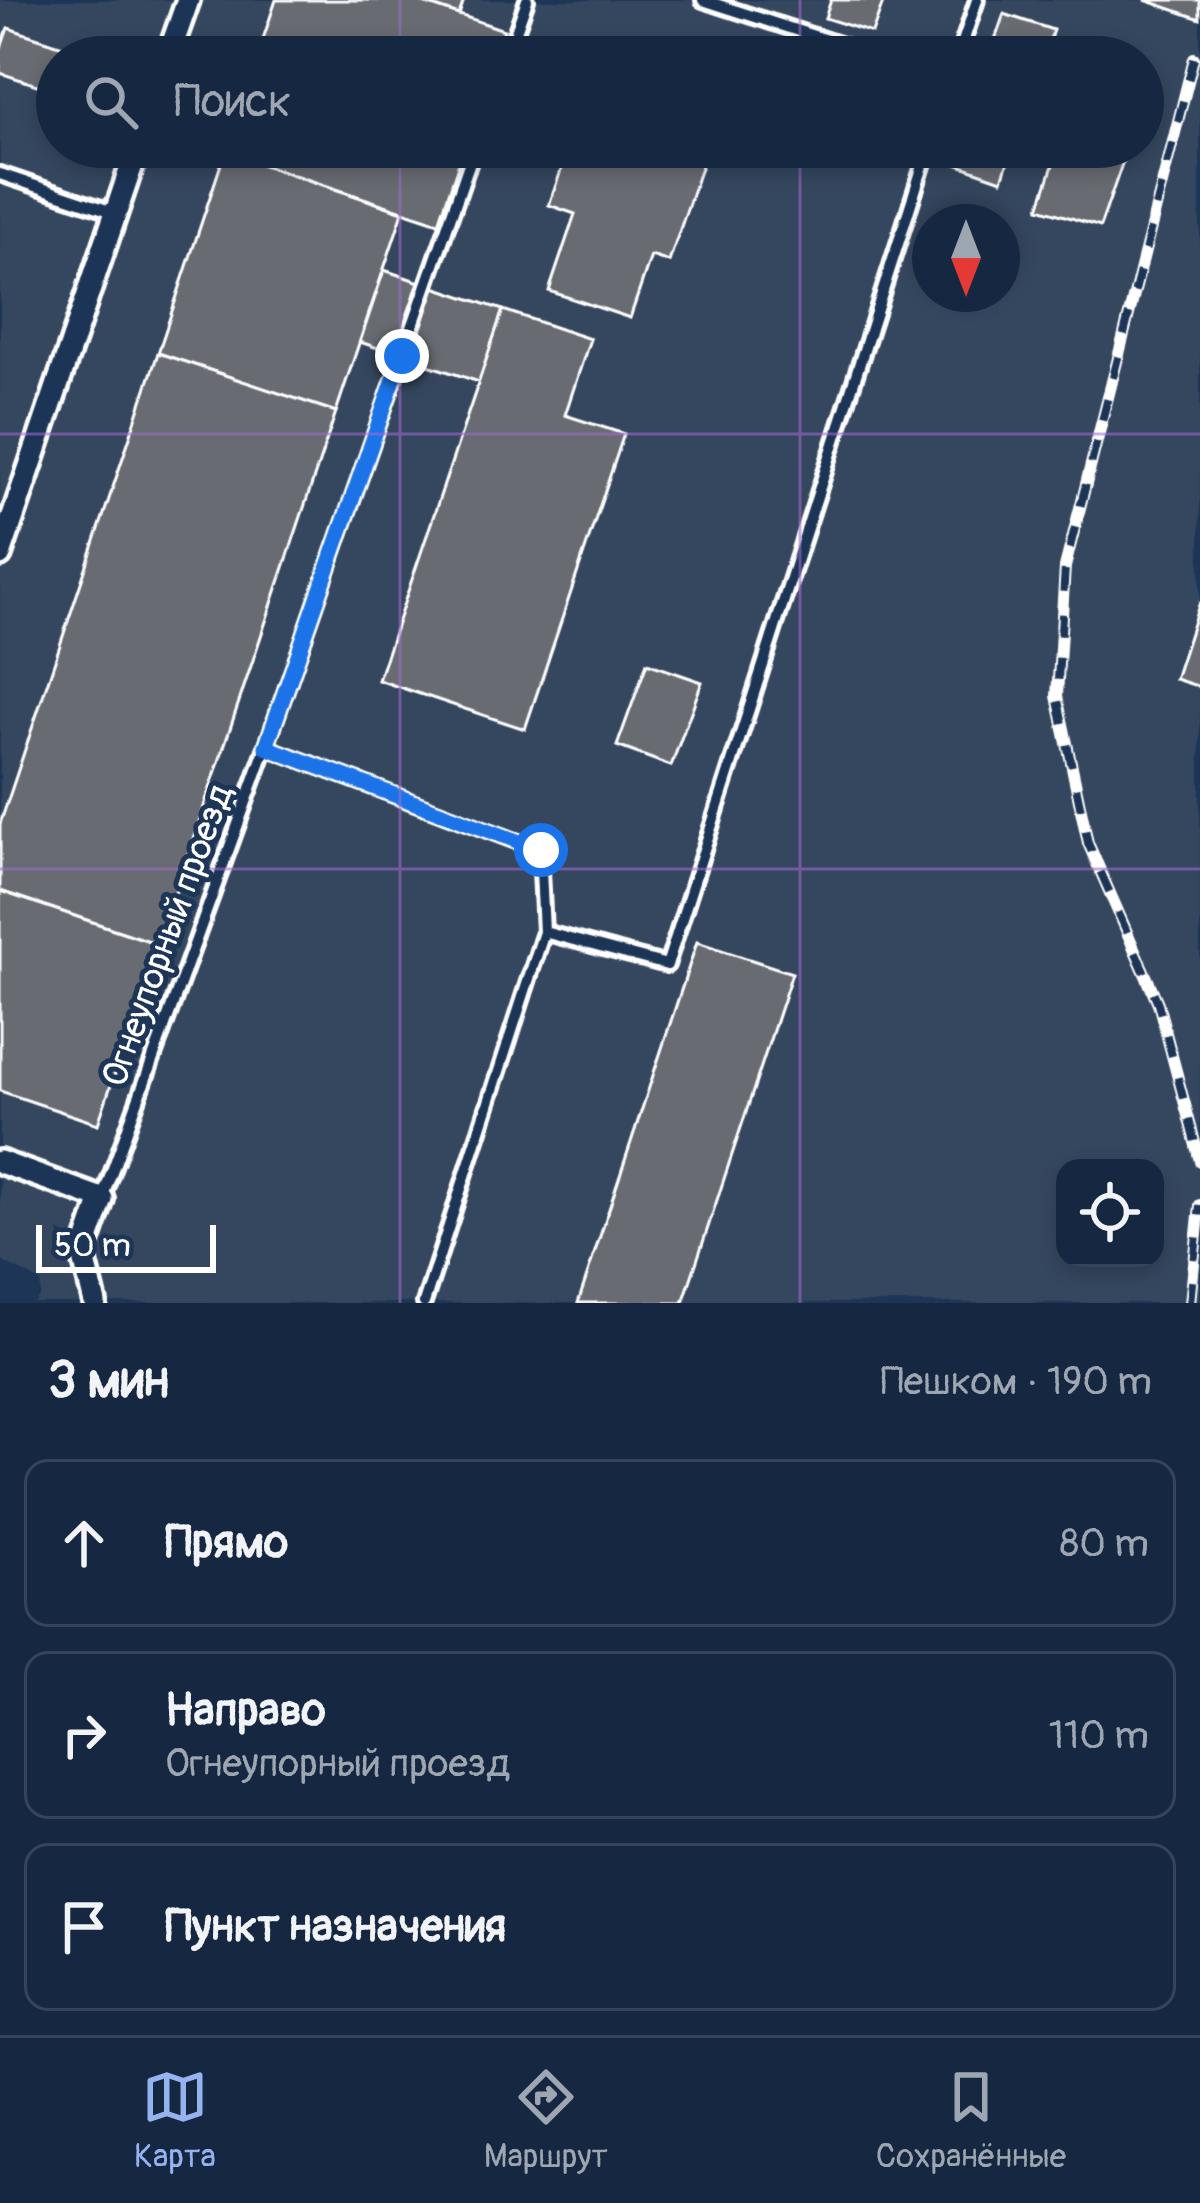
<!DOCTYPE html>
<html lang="ru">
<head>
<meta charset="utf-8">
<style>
  body { margin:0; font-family:Pangolin,sans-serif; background:#1f3048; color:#f1f3f6 }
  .controls { position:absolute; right:36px; bottom:36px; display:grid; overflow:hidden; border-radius:24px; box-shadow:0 6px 18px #0003 }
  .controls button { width:108px; height:108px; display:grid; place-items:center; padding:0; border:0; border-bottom:3px solid #35445a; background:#162841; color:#f1f3f6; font:60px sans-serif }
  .compass { position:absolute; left:912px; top:204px; width:108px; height:108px; border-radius:50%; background:#162841; box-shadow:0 6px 18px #0003; rotate:180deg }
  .scale { position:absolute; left:36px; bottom:30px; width:180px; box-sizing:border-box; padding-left:12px; border:6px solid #fff; border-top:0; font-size:33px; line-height:42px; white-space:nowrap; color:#fff; -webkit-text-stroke:9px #1d3557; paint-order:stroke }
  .stop { position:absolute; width:36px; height:36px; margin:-27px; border:9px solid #1a73e8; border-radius:50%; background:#fff }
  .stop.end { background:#1a73e8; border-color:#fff; box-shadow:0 3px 12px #0008 }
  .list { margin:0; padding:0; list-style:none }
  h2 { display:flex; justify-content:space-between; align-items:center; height:156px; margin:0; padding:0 48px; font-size:51px }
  h2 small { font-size:39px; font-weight:400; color:#9ea6b1 }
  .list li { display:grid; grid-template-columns:78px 1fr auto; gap:36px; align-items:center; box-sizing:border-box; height:168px; margin:0 24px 24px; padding:0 24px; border:3px solid #35445a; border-radius:24px }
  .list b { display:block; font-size:45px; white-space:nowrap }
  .list p { margin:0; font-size:39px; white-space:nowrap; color:#9ea6b1 }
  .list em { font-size:39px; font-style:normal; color:#9ea6b1 }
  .icon { flex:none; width:66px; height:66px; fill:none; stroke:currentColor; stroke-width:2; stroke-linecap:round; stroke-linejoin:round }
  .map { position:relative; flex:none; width:1200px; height:1303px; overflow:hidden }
  .search { position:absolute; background:#162841; box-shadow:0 6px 18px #0003; left:36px; right:36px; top:36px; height:132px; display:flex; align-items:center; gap:30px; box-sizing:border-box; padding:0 42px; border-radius:66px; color:#9ea6b1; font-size:45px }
  .sheet { height:732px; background:#162841 }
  nav { display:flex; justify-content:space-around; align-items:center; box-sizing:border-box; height:168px; border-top:3px solid #35445a; background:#162841; font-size:33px; color:#9ea6b1 }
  nav a { display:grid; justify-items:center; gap:6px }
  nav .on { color:#95b2f1 }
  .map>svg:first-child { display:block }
</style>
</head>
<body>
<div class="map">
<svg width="1200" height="1303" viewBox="0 0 1200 1303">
  <rect width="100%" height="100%" fill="#1d3557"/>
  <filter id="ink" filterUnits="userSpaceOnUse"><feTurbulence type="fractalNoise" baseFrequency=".00833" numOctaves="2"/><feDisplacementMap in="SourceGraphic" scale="24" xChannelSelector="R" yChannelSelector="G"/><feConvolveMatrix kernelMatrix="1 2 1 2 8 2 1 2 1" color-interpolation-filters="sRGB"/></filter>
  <g filter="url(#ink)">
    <path fill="#34465f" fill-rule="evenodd" d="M0 0H1200V1303H34L40 1295 41 1282 0 1260ZM57 57H1143V147H57ZM930 222H1002V294H930ZM1065 1168H1155V1258H1065Z"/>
    <g fill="#686c72" stroke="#fff" stroke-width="3">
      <path d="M276 0H415L504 30 494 57H257Z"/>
      <path d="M415 0H464L459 15Z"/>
      <path d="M831 0H884L872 33 825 18Z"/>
      <path d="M1145 0H1200V19Z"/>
      <path d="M1004 14 1053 30 1044 57H989Z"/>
      <path d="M8 28 66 47 62 57H57L52 90 0 73V51Z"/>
      <path d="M606 37 664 57H599Z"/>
      <path d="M1095 38 1141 53 1140 57H1088Z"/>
      <path d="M227 147H464L439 223 225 152Z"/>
      <path d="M569 147H708L669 262 651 256 630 318 549 291 575 214 549 205Z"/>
      <path d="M779 147H846L838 168Z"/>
      <path d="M958 147H1013L1002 180 953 163Z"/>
      <path d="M1059 147H1128L1100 227 1039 208Z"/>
      <path d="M225 152 403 212 336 412 158 353Z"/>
      <path d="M384 270 503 310 479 382 360 342Z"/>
      <path d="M503 310 590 339 565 415 624 434 525 729 378 680Z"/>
      <path d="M158 353 336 412 158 944 0 891V824Z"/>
      <path d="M1200 602V687L1175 679Z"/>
      <path d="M647 663 702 682 671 766 617 746Z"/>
      <path d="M0 891 158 944 98 1124 0 1091Z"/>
      <path d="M697 942 792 973 683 1303H578Z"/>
    </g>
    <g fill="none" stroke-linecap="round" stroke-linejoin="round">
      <defs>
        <g id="lane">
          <path d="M703 0 879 57"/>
          <path d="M507 57 527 0"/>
          <path d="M958 57 977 0"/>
          <path d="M0 174 116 213"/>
          <path d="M266 747 540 850 544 932 424 1303"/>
          <path d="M544 932 667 965 929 147"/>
          <path d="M102 1199 266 747 475 147"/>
        </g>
        <g id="street">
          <path d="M168 57 188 0"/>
          <path d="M0 555 138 147"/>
          <path d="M0 1162 102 1199 83 1254 95 1303"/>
        </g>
      </defs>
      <use href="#lane" stroke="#fff" stroke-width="20"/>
      <use href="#street" stroke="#fff" stroke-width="30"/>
      <use href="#lane" stroke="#1d3557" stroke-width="10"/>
      <use href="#street" stroke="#1d3557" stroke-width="21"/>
      <defs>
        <g id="rail">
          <path d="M1194 58 1065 567 1057 696 1088 843 1158 1003 1200 1161"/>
          <path d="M1190 1303 1200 1205"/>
        </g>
      </defs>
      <use href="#rail" stroke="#fff" stroke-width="12"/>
      <use href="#rail" stroke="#1d3557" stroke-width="8" stroke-dasharray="22" stroke-linecap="butt"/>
    </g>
  </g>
  <g fill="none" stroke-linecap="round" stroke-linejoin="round" filter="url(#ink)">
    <path stroke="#1a73e8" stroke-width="15" d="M402 356 266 747 541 850"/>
  </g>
  <path fill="none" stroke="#a36bd2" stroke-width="3" stroke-opacity="0.55" d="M400 0V57M800 0V57M400 147V1303M800 147V1303M0 434H1200M0 869H1200"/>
  <g text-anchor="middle" stroke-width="10" stroke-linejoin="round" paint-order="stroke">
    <g font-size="36" fill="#fff" stroke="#1d3557">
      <text transform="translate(166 935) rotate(-70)" y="13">Огнеупорный проезд</text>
    </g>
  </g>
</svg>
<div class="controls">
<button><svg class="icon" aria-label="locate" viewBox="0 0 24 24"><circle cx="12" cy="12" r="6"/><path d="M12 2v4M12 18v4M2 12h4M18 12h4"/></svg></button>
</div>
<svg class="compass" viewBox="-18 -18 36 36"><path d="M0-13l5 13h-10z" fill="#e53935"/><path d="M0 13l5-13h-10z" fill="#9ea6b1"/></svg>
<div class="scale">50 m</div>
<div class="stop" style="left:541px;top:850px"></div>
<div class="stop end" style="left:402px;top:356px"></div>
<div class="search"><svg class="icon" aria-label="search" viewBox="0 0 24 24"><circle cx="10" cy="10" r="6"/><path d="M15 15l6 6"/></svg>Поиск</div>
</div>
<section class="sheet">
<h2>3 мин<small>Пешком · 190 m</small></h2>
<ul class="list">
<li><svg class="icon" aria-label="ahead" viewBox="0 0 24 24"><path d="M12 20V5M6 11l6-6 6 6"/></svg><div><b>Прямо</b></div><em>80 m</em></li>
<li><svg class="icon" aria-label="right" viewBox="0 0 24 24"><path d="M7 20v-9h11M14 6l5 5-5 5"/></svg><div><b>Направо</b><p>Огнеупорный проезд</p></div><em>110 m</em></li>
<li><svg class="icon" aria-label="arrive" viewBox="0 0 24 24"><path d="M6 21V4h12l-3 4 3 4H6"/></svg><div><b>Пункт назначения</b></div></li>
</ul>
</section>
<nav>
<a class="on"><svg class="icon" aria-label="map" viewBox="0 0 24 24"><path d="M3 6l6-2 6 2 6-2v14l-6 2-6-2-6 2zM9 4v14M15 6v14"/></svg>Карта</a>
<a><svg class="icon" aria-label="directions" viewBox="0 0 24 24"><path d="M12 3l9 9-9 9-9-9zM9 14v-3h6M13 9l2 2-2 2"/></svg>Маршрут</a>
<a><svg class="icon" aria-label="saved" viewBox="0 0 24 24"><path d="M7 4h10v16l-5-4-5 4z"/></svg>Сохранённые</a>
</nav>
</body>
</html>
